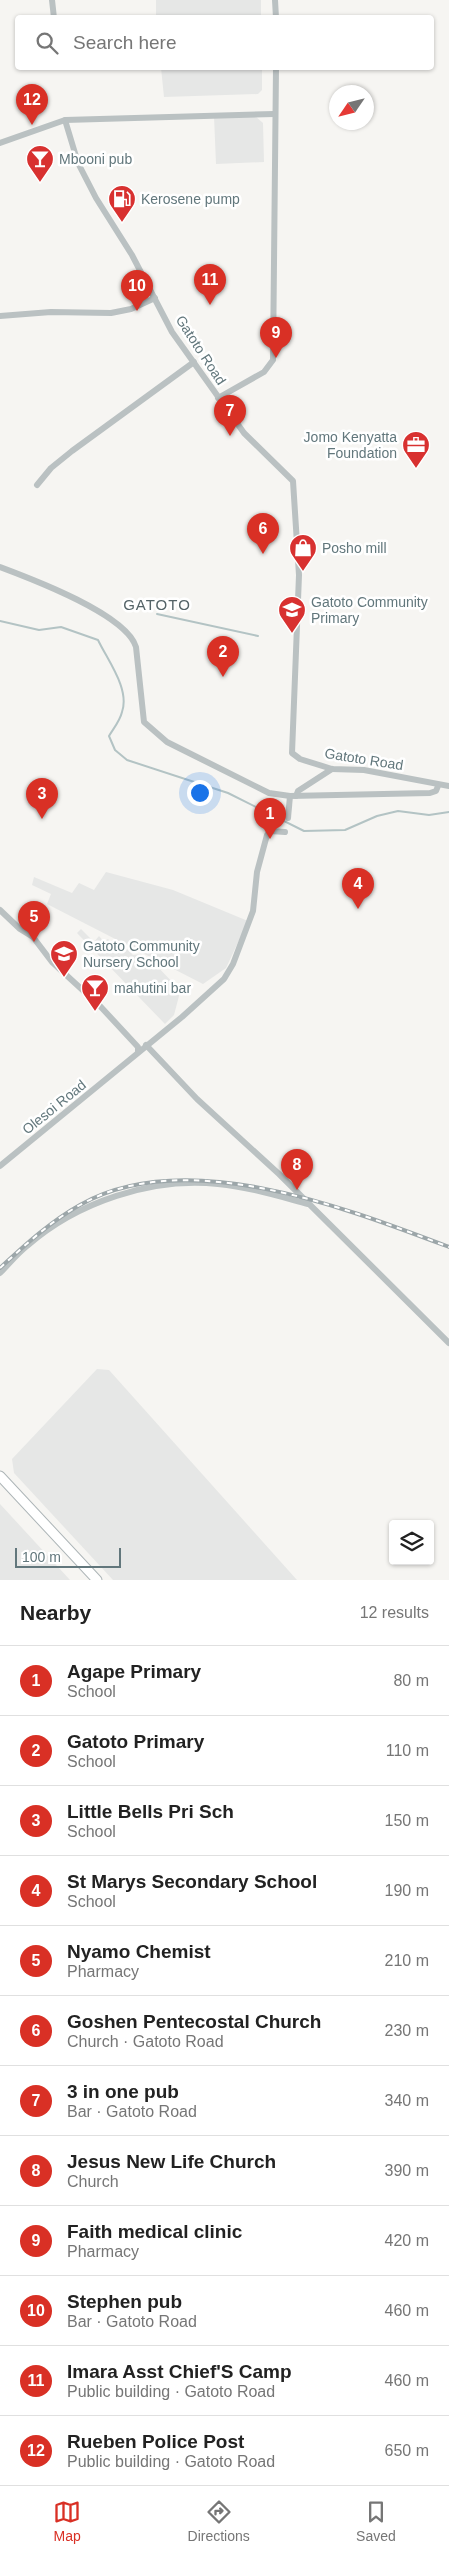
<!DOCTYPE html>
<html lang="en">
<head>
<meta charset="utf-8">
<style>
  body { margin:0; font-family:Arial,sans-serif; background:#f2f2f2; color:#222 }
  .controls { position:absolute; right:15px; bottom:15px; display:grid; overflow:hidden; border-radius:5px; box-shadow:0 1px 4px #0004 }
  .controls button { width:45px; height:45px; display:grid; place-items:center; padding:0; border:0; border-bottom:1px solid #e0e0e0; background:#fff; color:#222; font:25px sans-serif }
  .compass { position:absolute; left:329px; top:85px; width:45px; height:45px; border-radius:50%; background:#fff; box-shadow:0 1px 4px #0004; rotate:235deg }
  .scale { position:absolute; left:15px; bottom:12px; width:106px; box-sizing:border-box; padding-left:5px; border:2px solid #62777c; border-top:0; font-size:14px; line-height:18px; white-space:nowrap; color:#62777c; -webkit-text-stroke:4px #fff; paint-order:stroke }
  .you { position:absolute; left:199px; top:792px; width:18px; height:18px; margin:-12px; border:4px solid #fff; border-radius:50%; background:#1a73e8; box-shadow:0 0 0 8px #1a73e833 }
  .badge { display:grid; place-items:center; width:32px; height:32px; border-radius:50%; background:#d93025; color:#fff; font-size:16px; font-weight:700 }
  .pin { position:absolute; translate:-50% -41px; filter:drop-shadow(0 1px 2px #0008) }
  .pin::after { content:''; position:absolute; top:26px; width:18px; height:15px; background:inherit; clip-path:polygon(0 0,100% 0,50% 100%) }
  .list { margin:0; padding:0; list-style:none }
  h2 { display:flex; justify-content:space-between; align-items:center; height:65px; margin:0; padding:0 20px; font-size:21px }
  h2 small { font-size:16px; font-weight:400; color:#767676 }
  .list li { display:grid; grid-template-columns:32px 1fr auto; gap:15px; align-items:center; box-sizing:border-box; height:70px; padding:0 20px; border-top:1px solid #e0e0e0 }
  .list b { display:block; font-size:19px; white-space:nowrap }
  .list p { margin:0; font-size:16px; white-space:nowrap; color:#767676 }
  .list em { font-size:16px; font-style:normal; color:#767676 }
  .icon { flex:none; width:28px; height:28px; fill:none; stroke:currentColor; stroke-width:2; stroke-linecap:round; stroke-linejoin:round }
  .map { position:relative; flex:none; width:449px; height:1580px; overflow:hidden }
  .search { position:absolute; background:#fff; box-shadow:0 1px 4px #0004; left:15px; right:15px; top:15px; height:55px; display:flex; align-items:center; gap:12px; box-sizing:border-box; padding:0 18px; border-radius:5px; color:#767676; font-size:19px }
  .sheet { height:905px; background:#fff }
  nav { display:flex; justify-content:space-around; align-items:center; box-sizing:border-box; height:70px; border-top:1px solid #e0e0e0; background:#fff; font-size:14px; color:#767676 }
  nav a { display:grid; justify-items:center; gap:2px }
  nav .on { color:#d93025 }
  .map>svg:first-child { display:block }
</style>
</head>
<body>
<div class="map">
<svg width="449" height="1580" viewBox="0 0 449 1580">
  <rect width="100%" height="100%" fill="#f6f5f2"/>
  <g fill="#e6e7e6">
    <rect x="156" y="0" width="105" height="17"/>
    <path d="M161 68H262V90L258 94 164 97Z"/>
    <path d="M214 116H255L263 123 264 162 216 164Z"/>
    <path d="M106 872 173 890 248 921 226 968 203 984 47 904 51 894 32 885 34 877 72 893 79 883 94 890Z"/>
    <path d="M81 929 94 942 99 936 104 942 108 939 112 944 127 949 133 955 141 954 152 961 177 987 179 996 174 1015 165 1024 77 933Z"/>
    <path d="M97 1369 109 1370 297 1580H113L14 1473 12 1459Z"/>
    <path d="M0 1504 70 1580H0Z"/>
  </g>
  <g fill="none" stroke-linecap="round" stroke-linejoin="round">
    <g stroke="#b3c3c4" stroke-width="2">
      <path d="M157 614 258 636"/>
      <path d="M0 621 39 630 61 627 98 640C108 661 130 689 122 712 120 721 113 729 109 736L115 750 127 760 228 793 304 831 345 830 377 816 398 811 429 815 449 812"/>
    </g>
    <defs>
      <path id="secondary" d="M0 1476 97 1580"/>
    </defs>
    <use href="#secondary" stroke="#adb5b7" stroke-width="11"/>
    <g stroke="#bac1c2" stroke-width="6">
      <path d="M52 0 54 18"/>
      <path d="M275 0 276 18"/>
      <path d="M65 120 78 163 96 198 132 255 172 332 244 433 293 481 299 575 292 753 300 759 332 769 364 770 449 786"/>
      <path d="M0 143 65 120 274 114"/>
      <path d="M0 316 51 312 111 313 131 309 155 298"/>
      <path d="M218 398 264 372 273 360 276 68"/>
      <path d="M37 485 51 468 72 451 194 362"/>
      <path d="M0 567C32 579 126 614 136 647L144 722 167 742 269 793 290 796 430 793 436 791 438 786"/>
      <path d="M296 796 298 791 332 769"/>
      <path d="M288 818 290 796"/>
      <path d="M0 910 20 929 33 937 52 962 100 1006 138 1047V1052"/>
      <path d="M146 1045 197 1099 279 1174 449 1343"/>
      <path d="M0 1166 182 1017 224 979 233 964 253 911 257 872 267 835 270 831 285 832"/>
      <path d="M0 1273C9 1264 17 1254 27 1246 77 1202 152 1177 218 1184 249 1187 278 1196 308 1204"/>
    </g>
    <use href="#secondary" stroke="#fff" stroke-width="9"/>
    <defs>
      <path id="rail" d="M0 1268C25 1245 51 1221 80 1205 185 1145 346 1208 449 1247"/>
    </defs>
    <use href="#rail" stroke="#9ca6a9" stroke-width="4"/>
    <use href="#rail" stroke="#fff" stroke-width="2" stroke-dasharray="5.5" stroke-linecap="butt"/>
  </g>
  <defs>
    <symbol id="bar-pin" viewBox="-11 -11 22 30"><path d="M0 17L-7.5 6A9.5 9.5 0 1 1 7.5 6Z" fill="#d83130" stroke="#fff"/><path d="M-6-5H6L.8 .8V4.5H3.5V6h-7V4.5H-.8V.8Z" fill="#fff"/></symbol>
    <symbol id="fuel-pin" viewBox="-11 -11 22 30"><path d="M0 17L-7.5 6A9.5 9.5 0 1 1 7.5 6Z" fill="#d83130" stroke="#fff"/><path d="M-5.5-6h7V0h2V4h1.3V-2.5L3-4.5l.8-.8L6-3V5H2.5V1h-1V6h-7ZM-4.2-4.7v3.2H.2V-4.7Z" fill="#fff"/></symbol>
    <symbol id="office-pin" viewBox="-11 -11 22 30"><path d="M0 17L-7.5 6A9.5 9.5 0 1 1 7.5 6Z" fill="#d83130" stroke="#fff"/><path d="M-6-3h4V-5.5h4V-3h4V5H-6ZM-1-4.5V-3h2v-1.5ZM-6 0V1H6V0Z" fill="#fff"/></symbol>
    <symbol id="shop-pin" viewBox="-11 -11 22 30"><path d="M0 17L-7.5 6A9.5 9.5 0 1 1 7.5 6Z" fill="#d83130" stroke="#fff"/><path d="M-5-2.5h2.3a2.7 3.5 0 0 1 5.4 0H5L5.5 6h-11ZM-1.5-2.5h3a1.5 2.3 0 0 0-3 0Z" fill="#fff"/></symbol>
    <symbol id="school-pin" viewBox="-11 -11 22 30"><path d="M0 17L-7.5 6A9.5 9.5 0 1 1 7.5 6Z" fill="#d83130" stroke="#fff"/><path d="M0-5L7-2L0 1L-7-2ZM-4 1L0 2.5L4 1V4Q0 6-4 4Z" fill="#fff"/></symbol>
  </defs>
  <g fill-rule="evenodd">
    <use href="#bar-pin" x="24" y="143" width="32" height="43"/>
    <use href="#fuel-pin" x="106" y="183" width="32" height="43"/>
    <use href="#office-pin" x="400" y="429" width="32" height="43"/>
    <use href="#shop-pin" x="287" y="532" width="32" height="43"/>
    <use href="#school-pin" x="276" y="594" width="32" height="43"/>
    <use href="#school-pin" x="48" y="938" width="32" height="43"/>
    <use href="#bar-pin" x="79" y="972" width="32" height="43"/>
  </g>
  <g text-anchor="middle" stroke-width="5" stroke-linejoin="round" paint-order="stroke">
    <g font-size="14" fill="#62777c" stroke="#fff" text-anchor="start">
      <text x="59" y="164">Mbooni pub</text>
      <text x="141" y="204">Kerosene pump</text>
      <text x="397" y="442" text-anchor="end">Jomo Kenyatta<tspan x="397" dy="16">Foundation</tspan></text>
      <text x="322" y="553">Posho mill</text>
      <text x="311" y="607">Gatoto Community<tspan x="311" dy="16">Primary</tspan></text>
      <text x="83" y="951">Gatoto Community<tspan x="83" dy="16">Nursery School</tspan></text>
      <text x="114" y="993">mahutini bar</text>
    </g>
    <g font-size="14" fill="#62777c" stroke="#fff">
      <text transform="translate(201 350) rotate(57)" y="5">Gatoto Road</text>
      <text transform="translate(364 759) rotate(9)" y="5">Gatoto Road</text>
      <text transform="translate(54 1107) rotate(-39)" y="5">Olesoi Road</text>
    </g>
    <g font-size="15" letter-spacing="1" fill="#546367" stroke="#fff">
      <text x="157" y="610">GATOTO</text>
    </g>
  </g>
</svg>
<div class="controls">
<button><svg class="icon" aria-label="layers" viewBox="0 0 24 24"><path d="M12 4l9 5-9 5-9-5zM3 14l9 5 9-5"/></svg></button>
</div>
<svg class="compass" viewBox="-18 -18 36 36"><path d="M0-13l5 13h-10z" fill="#e53935"/><path d="M0 13l5-13h-10z" fill="#767676"/></svg>
<div class="scale">100 m</div>
<div class="you"></div>
<div class="pin badge" style="left:270px;top:839px">1</div>
<div class="pin badge" style="left:223px;top:677px">2</div>
<div class="pin badge" style="left:42px;top:819px">3</div>
<div class="pin badge" style="left:358px;top:909px">4</div>
<div class="pin badge" style="left:34px;top:942px">5</div>
<div class="pin badge" style="left:263px;top:554px">6</div>
<div class="pin badge" style="left:230px;top:436px">7</div>
<div class="pin badge" style="left:297px;top:1190px">8</div>
<div class="pin badge" style="left:276px;top:358px">9</div>
<div class="pin badge" style="left:137px;top:311px">10</div>
<div class="pin badge" style="left:210px;top:305px">11</div>
<div class="pin badge" style="left:32px;top:125px">12</div>
<div class="search"><svg class="icon" aria-label="search" viewBox="0 0 24 24"><circle cx="10" cy="10" r="6"/><path d="M15 15l6 6"/></svg>Search here</div>
</div>
<section class="sheet">
<h2>Nearby<small>12 results</small></h2>
<ul class="list">
<li><span class="badge">1</span><div><b>Agape Primary</b><p>School</p></div><em>80 m</em></li>
<li><span class="badge">2</span><div><b>Gatoto Primary</b><p>School</p></div><em>110 m</em></li>
<li><span class="badge">3</span><div><b>Little Bells Pri Sch</b><p>School</p></div><em>150 m</em></li>
<li><span class="badge">4</span><div><b>St Marys Secondary School</b><p>School</p></div><em>190 m</em></li>
<li><span class="badge">5</span><div><b>Nyamo Chemist</b><p>Pharmacy</p></div><em>210 m</em></li>
<li><span class="badge">6</span><div><b>Goshen Pentecostal Church</b><p>Church · Gatoto Road</p></div><em>230 m</em></li>
<li><span class="badge">7</span><div><b>3 in one pub</b><p>Bar · Gatoto Road</p></div><em>340 m</em></li>
<li><span class="badge">8</span><div><b>Jesus New Life Church</b><p>Church</p></div><em>390 m</em></li>
<li><span class="badge">9</span><div><b>Faith medical clinic</b><p>Pharmacy</p></div><em>420 m</em></li>
<li><span class="badge">10</span><div><b>Stephen pub</b><p>Bar · Gatoto Road</p></div><em>460 m</em></li>
<li><span class="badge">11</span><div><b>Imara Asst Chief'S Camp</b><p>Public building · Gatoto Road</p></div><em>460 m</em></li>
<li><span class="badge">12</span><div><b>Rueben Police Post</b><p>Public building · Gatoto Road</p></div><em>650 m</em></li>
</ul>
</section>
<nav>
<a class="on"><svg class="icon" aria-label="map" viewBox="0 0 24 24"><path d="M3 6l6-2 6 2 6-2v14l-6 2-6-2-6 2zM9 4v14M15 6v14"/></svg>Map</a>
<a><svg class="icon" aria-label="directions" viewBox="0 0 24 24"><path d="M12 3l9 9-9 9-9-9zM9 14v-3h6M13 9l2 2-2 2"/></svg>Directions</a>
<a><svg class="icon" aria-label="saved" viewBox="0 0 24 24"><path d="M7 4h10v16l-5-4-5 4z"/></svg>Saved</a>
</nav>
</body>
</html>
